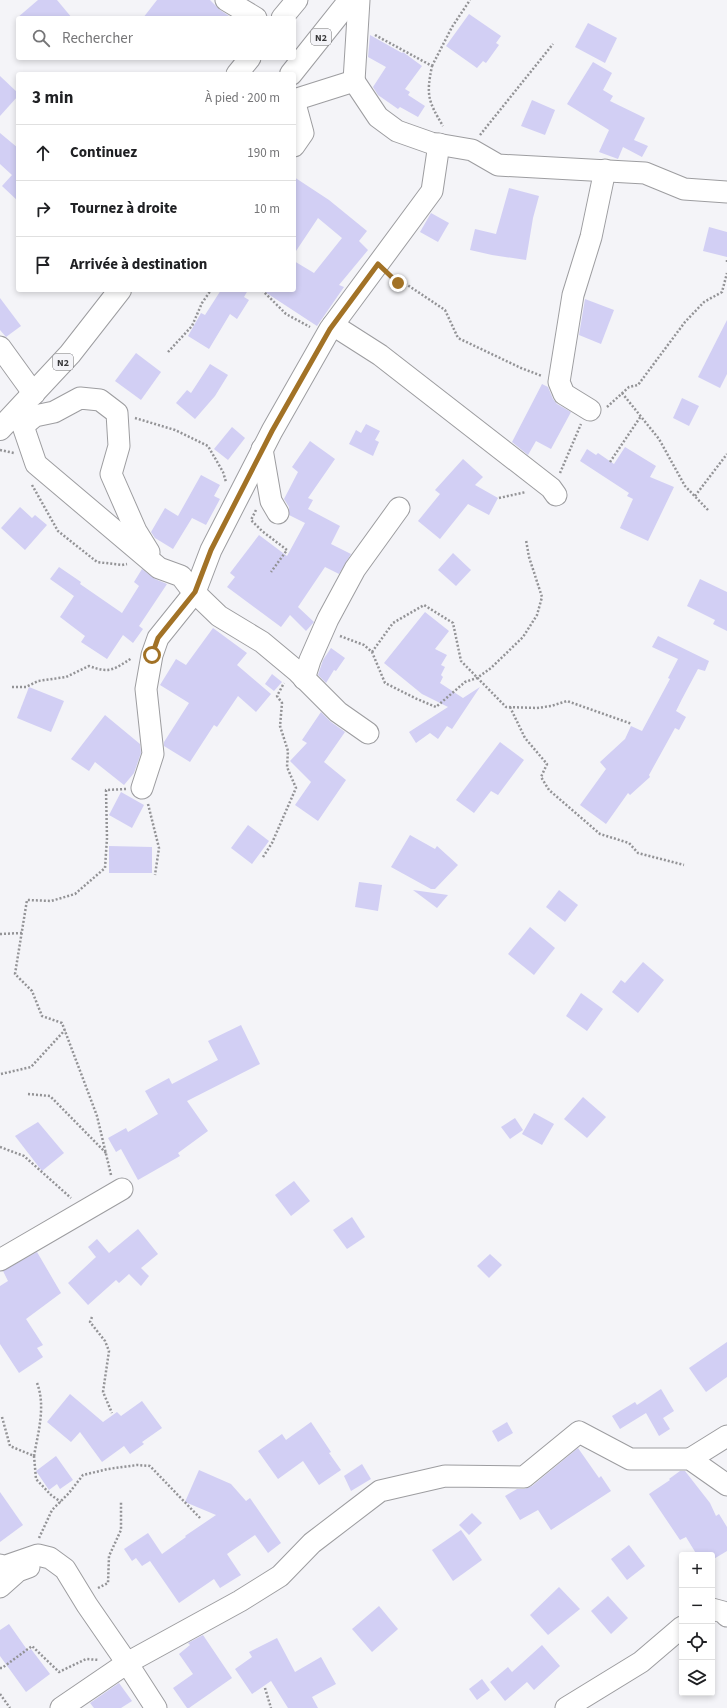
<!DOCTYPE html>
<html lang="fr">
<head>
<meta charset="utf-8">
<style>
  body { margin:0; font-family:"Source Sans 3",sans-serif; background:#f6f6f6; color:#202124 }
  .controls { position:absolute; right:12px; bottom:12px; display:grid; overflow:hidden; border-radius:4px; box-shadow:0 2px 6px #0003 }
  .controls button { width:36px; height:36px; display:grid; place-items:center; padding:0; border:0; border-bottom:1px solid #e0e0e0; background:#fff; color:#202124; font:20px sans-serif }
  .stop { position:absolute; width:12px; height:12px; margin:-9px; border:3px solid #a27226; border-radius:50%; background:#fff }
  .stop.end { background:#a27226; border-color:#fff; box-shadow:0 1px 4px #0008 }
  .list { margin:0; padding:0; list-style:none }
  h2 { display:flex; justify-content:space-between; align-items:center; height:52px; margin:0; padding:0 16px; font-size:17px }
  h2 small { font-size:13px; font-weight:400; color:#757577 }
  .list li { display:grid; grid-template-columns:26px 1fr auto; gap:12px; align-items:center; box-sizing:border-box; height:56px; padding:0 16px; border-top:1px solid #e0e0e0 }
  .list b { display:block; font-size:15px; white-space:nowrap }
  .list em { font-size:13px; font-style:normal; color:#757577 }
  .icon { flex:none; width:22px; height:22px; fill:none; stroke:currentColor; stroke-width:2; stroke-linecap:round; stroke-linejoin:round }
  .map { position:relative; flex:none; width:727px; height:1708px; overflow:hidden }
  .search { position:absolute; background:#fff; box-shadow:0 2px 6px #0003; left:16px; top:16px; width:280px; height:44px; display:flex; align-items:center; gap:10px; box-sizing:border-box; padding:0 14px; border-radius:4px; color:#757577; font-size:15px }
  .panel { position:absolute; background:#fff; box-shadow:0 2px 6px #0003; left:16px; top:72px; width:280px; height:220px; border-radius:4px }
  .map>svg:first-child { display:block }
</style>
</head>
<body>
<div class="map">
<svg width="727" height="1708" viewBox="0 0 727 1708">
  <rect width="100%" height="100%" fill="#f4f4f8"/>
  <g fill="#d2cff4">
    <path d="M38 0H57L72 18H17Z"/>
    <path d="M157 0H210L220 10 232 18H143Z"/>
    <path d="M469 14 501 36 496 43 499 45 486 63 483 61 477 68 446 46Z"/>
    <path d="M588 23 617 38 605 63 575 47Z"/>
    <path d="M370 35 402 53 403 52 422 66 405 89 410 92 408 95 425 106 418 117 400 107 398 109 378 95 373 87 386 67 368 57Z"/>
    <path d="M593 62 612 73 603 90 613 96 610 101 645 118 634 140 648 146 642 157 623 147 618 159 599 152 609 130 567 104Z"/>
    <path d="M0 76 18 93V96L0 116Z"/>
    <path d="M532 100 555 110 545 135 521 126Z"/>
    <path d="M0 133 18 148V201L2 186 12 175 0 164Z"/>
    <path d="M294 177 329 200 367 231 359 241 368 250 339 285 344 287 317 326 262 290H294V261L314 273 342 238 318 218 294 254Z"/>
    <path d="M509 188 539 196 533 218 526 260 492 255 470 250 475 229 496 234Z"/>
    <path d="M431 213 449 223 438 242 420 232Z"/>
    <path d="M709 227 727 232V257L703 251Z"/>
    <path d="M221 290H248L244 297 249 300 237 319 230 314 209 349 188 336 201 313 205 315Z"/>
    <path d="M0 298 21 326 6 337 0 330Z"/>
    <path d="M585 299 614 310 601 344 579 335Z"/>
    <path d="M727 320V374L720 388 698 377Z"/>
    <path d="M136 353 161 372 141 400 115 381Z"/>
    <path d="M210 364 228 375 215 396 195 419 176 403 187 390 191 393Z"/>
    <path d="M542 384 548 387 553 399 557 404 571 412 551 449 536 441 528 455 512 442Z"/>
    <path d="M682 398 699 406 689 426 673 418Z"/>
    <path d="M366 424 380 431 375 440 379 442 373 456 349 444 356 430 361 433Z"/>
    <path d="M232 427 245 438 228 460 214 449Z"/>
    <path d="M310 441 335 459 308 498 313 500 308 509 340 526 331 544 351 554 339 574 325 567 298 607 314 622 306 631 290 615 281 627 227 587 235 577 230 573 259 535 287 556 305 523 289 515V507L284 499 298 472 292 467Z"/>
    <path d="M625 447 656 466 650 477 674 487 648 541 620 528 633 499 627 496 629 493 580 461 587 449 596 455 598 453 614 464Z"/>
    <path d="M463 459 483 477 475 485 498 498 489 515 468 504 440 539 418 521 440 494 435 490Z"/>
    <path d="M201 475 220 485 214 496 220 499 206 525 192 518 173 549 155 538 151 532 165 508 178 516Z"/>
    <path d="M20 507 32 518 35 515 47 525 25 550 1 528Z"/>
    <path d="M453 553 471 570 456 586 438 570Z"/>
    <path d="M59 567 81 582 80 584 122 613 139 586 134 582 142 569 155 579 167 584 139 626 143 629 133 643 123 635 107 659 81 642 85 636 60 617 74 596 50 579Z"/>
    <path d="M700 579 727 592V631L713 624 715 620 687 606Z"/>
    <path d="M425 612 449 631 435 649 447 655 441 665 445 667 441 675 443 677 440 683 463 698 480 687 452 729 447 726 438 739 430 733 416 743 409 732 448 707 422 694 384 663Z"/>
    <path d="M213 628 247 653 237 665 271 694 256 712 238 696 217 727 214 725 190 762 164 746V742L189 703 160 685 176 659 186 665Z"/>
    <path d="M658 636 709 661 705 671 698 669 682 699 676 711 686 717 679 730 675 728 649 775 650 777 630 795 628 793 606 824 580 805 606 769 600 762 625 739 631 726 642 731 670 679 668 678 678 659 652 647Z"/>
    <path d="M331 648 345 658 336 671 334 670 326 683 318 675 323 660Z"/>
    <path d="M272 674 282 682 274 691 265 684Z"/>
    <path d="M29 687 64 701 51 732 17 718Z"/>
    <path d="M321 712 331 722 345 732 324 762 346 780 318 821 295 805 311 782 290 761 307 743 302 740Z"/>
    <path d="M105 715 140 744 141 753 134 773 124 785 95 762 89 771 71 759Z"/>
    <path d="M500 742 524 760 498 795 491 791 474 813 456 800Z"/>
    <path d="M121 792 144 805 132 828 109 815Z"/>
    <path d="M248 825 269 841 252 864 231 848Z"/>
    <path d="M410 835 435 849 437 846 458 865 435 889H431L391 867Z"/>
    <path d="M109 846 152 847V873H109Z"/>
    <path d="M359 882 382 885 378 911 355 907Z"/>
    <path d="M413 890 448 895 437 908Z"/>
    <path d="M559 890 578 905 565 922 546 907Z"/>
    <path d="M530 927 555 948 534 975 508 954Z"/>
    <path d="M643 962 664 980 638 1013 612 992 621 980 625 983Z"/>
    <path d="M581 993 603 1009 587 1031 566 1016Z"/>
    <path d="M241 1025 260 1064 187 1101 208 1131 178 1153 180 1156 138 1180 121 1149 116 1152 108 1138 126 1128 128 1132 158 1114 145 1091 169 1078 172 1084 218 1060 208 1041Z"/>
    <path d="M583 1097 606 1117 587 1138 564 1119Z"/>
    <path d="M534 1113 554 1124 542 1145 522 1134Z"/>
    <path d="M515 1118 523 1130 510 1139 501 1127Z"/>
    <path d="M38 1122 64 1153 42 1171 15 1136Z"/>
    <path d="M294 1181 310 1201 291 1216 275 1195Z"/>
    <path d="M352 1217 365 1237 347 1249 333 1230Z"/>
    <path d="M138 1229 158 1254 141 1268 149 1276 141 1286 129 1274 119 1283 116 1280 88 1305 68 1283 96 1257 88 1247 97 1239 109 1253Z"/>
    <path d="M37 1252 61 1293 26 1319 43 1345 37 1348 43 1357 19 1373 0 1344V1286L8 1281 3 1271Z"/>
    <path d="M490 1254 502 1265 489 1278 477 1266Z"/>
    <path d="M727 1342V1377L706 1392 689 1368Z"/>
    <path d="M661 1389 674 1411 663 1418 670 1429 659 1436 646 1413 620 1429 612 1416 635 1402 637 1405Z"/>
    <path d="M70 1394 103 1422 117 1412 121 1416 142 1401 162 1428 142 1442 144 1444 130 1454 124 1446 102 1462 80 1432 71 1442 47 1422Z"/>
    <path d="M311 1422 331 1452 329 1453 341 1470 319 1485 303 1461 278 1479 258 1451 282 1434 286 1440Z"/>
    <path d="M507 1422 513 1433 498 1442 492 1431Z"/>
    <path d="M578 1448 599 1478 601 1476 611 1491 551 1530 538 1510 520 1520 505 1496 517 1489H524L532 1486Z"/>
    <path d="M56 1456 73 1480 60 1489 57 1484 49 1490 36 1471Z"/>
    <path d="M362 1464 371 1479 351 1491 344 1476Z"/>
    <path d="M199 1470 231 1484 246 1501 250 1498 281 1543 268 1553 255 1535 227 1554 241 1575 220 1588 214 1579 179 1603 150 1561 142 1566 136 1558 132 1561 124 1549 148 1533 162 1554 186 1537 185 1536 216 1515 185 1502Z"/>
    <path d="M680 1471H685L710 1503 716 1516 719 1514 727 1527V1551L712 1560V1555H697L686 1537 680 1540 649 1494 670 1480 669 1479Z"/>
    <path d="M0 1492 23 1525 0 1542Z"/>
    <path d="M472 1513 482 1523 469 1535 459 1525Z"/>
    <path d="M461 1530 482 1560 453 1581 432 1550Z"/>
    <path d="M629 1545 645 1566 627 1580 611 1559Z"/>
    <path d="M559 1587 580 1609 548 1635 530 1615Z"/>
    <path d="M608 1596 628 1618 611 1634 591 1611Z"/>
    <path d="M379 1606 398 1629 372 1652 352 1629Z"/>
    <path d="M9 1624 28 1651 31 1649 50 1674 26 1692 0 1656V1630Z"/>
    <path d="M203 1635 232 1678 189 1708H187L173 1688 193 1674 179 1654 190 1645 188 1643Z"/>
    <path d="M277 1638 295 1672 321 1657 336 1684 312 1697 318 1708H288L271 1681 252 1694 235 1669 252 1657 249 1652Z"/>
    <path d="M542 1645 560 1666 534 1690 527 1682 505 1701 490 1682 508 1667 512 1672Z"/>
    <path d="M482 1679 490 1690 477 1700 469 1689Z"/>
    <path d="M119 1683 132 1701 121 1708H94L90 1703Z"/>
  </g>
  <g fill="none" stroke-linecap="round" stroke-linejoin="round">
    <defs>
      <g id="minor">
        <path d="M226 0 256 18"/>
        <path d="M282 18 297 0"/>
        <path d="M237 74 250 58"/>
        <path d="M354 81 359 0"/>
        <path d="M294 100 354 81 378 117 397 131 431 143 472 150 498 165 645 173 684 189 727 192"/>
        <path d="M294 146 303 133 294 100"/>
        <path d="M333 325 380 355 551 488 556 495"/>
        <path d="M0 347 34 394"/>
        <path d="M590 410 564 394 559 382 573 295 591 237 605 170"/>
        <path d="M15 415 23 426 36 464 159 568 181 576 191 589 219 616 262 642 298 672 338 712 368 733"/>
        <path d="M23 426 35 416 54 412 80 398 100 400 117 413 119 446 111 474 136 531 149 552"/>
        <path d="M262 449 271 501 278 513"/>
        <path d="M304 679 310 660 328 619 355 569 399 508"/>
        <path d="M142 788 153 754 146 689 152 655 158 638 195 592 211 550 272 431 330 329 432 191 439 144"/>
        <path d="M0 1260 122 1189"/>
        <path d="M690 1459 727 1436"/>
        <path d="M0 1565 3 1567 38 1555 50 1558 65 1569 87 1605 127 1663 240 1601 280 1576 312 1543 380 1491 445 1476 524 1477 579 1432 630 1459H690L727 1485"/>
        <path d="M0 1587 18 1571 29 1567"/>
        <path d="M712 1609 723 1612 727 1616"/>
        <path d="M61 1708 127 1663 156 1708"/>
        <path d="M566 1708 641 1662 682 1627"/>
      </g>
      <g id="highway">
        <path d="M291 74 350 0"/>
        <path d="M0 429 70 354 120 290"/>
      </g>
    </defs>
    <use href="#minor" stroke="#9d9da0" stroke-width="23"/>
    <use href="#highway" stroke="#9d9da0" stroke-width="24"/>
    <g stroke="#939396" stroke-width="2.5" stroke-dasharray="2 2" stroke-linecap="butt">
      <path d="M375 35 432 66C426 95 428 101 443 126"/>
      <path d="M432 66 452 27 470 0"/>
      <path d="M480 135 553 44"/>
      <path d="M727 260V262"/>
      <path d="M391 277 398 283 406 284 445 310 458 338 521 368 542 376"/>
      <path d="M262 290 286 314 310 327"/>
      <path d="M168 352 192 326 202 303 211 290"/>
      <path d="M622 393 659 439 685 486 708 510"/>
      <path d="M607 407 629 387 638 385 685 322 704 302 722 292 727 273"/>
      <path d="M135 418 175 430 208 446 223 472 226 482"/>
      <path d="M0 450 14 453"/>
      <path d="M610 462 641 416"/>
      <path d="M560 473 581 424"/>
      <path d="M32 485 58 531 97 562 122 565 127 564"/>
      <path d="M695 496 727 454"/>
      <path d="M499 498 526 492"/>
      <path d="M256 510 251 520 262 531 287 550 271 572"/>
      <path d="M340 636 364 645 372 652 385 683 417 699 436 707 465 682 477 678 491 668 523 637 537 615 542 597 529 557 526 540"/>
      <path d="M372 652 393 623 424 605 453 623 461 661 506 707 537 708 551 706 567 701 632 724"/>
      <path d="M12 687H26L38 681 66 677 89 666C111 674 114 669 132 658"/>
      <path d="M510 707 525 738 547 764 541 777 549 790 600 834 629 843 638 853 684 865"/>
      <path d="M148 804 159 848 155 875"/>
      <path d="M263 857 272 843 296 788 287 767 288 751 280 726 282 703 277 696 284 683"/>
      <path d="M0 934 22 933"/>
      <path d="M1 1074 31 1067 65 1030"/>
      <path d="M28 1094 50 1096 106 1153"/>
      <path d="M0 1147 24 1156 71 1198"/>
      <path d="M111 1175 97 1116 62 1023 42 1016 32 991 15 974 27 900 51 901 75 894 105 868 107 838 106 790 126 789"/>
      <path d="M92 1317 90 1322 105 1341 109 1351 103 1392 112 1413"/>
      <path d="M2 1417 10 1446 34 1456 36 1479 51 1495 61 1502"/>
      <path d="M34 1456C38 1433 46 1406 37 1383"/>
      <path d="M39 1538 52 1510 69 1493 83 1475 108 1469 137 1465 150 1466 200 1518"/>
      <path d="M98 1588 108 1583 109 1556 121 1530V1502"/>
      <path d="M0 1668H2L32 1646 59 1672 86 1659 99 1660"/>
      <path d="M265 1688 271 1708"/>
      <path d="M0 1694 10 1708"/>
    </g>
    <use href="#minor" stroke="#fff" stroke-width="21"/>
    <use href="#highway" stroke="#fff" stroke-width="22"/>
  </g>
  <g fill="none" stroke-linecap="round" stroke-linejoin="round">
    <path stroke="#a27226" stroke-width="5" d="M152 655 158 638 195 592 211 550 272 431 330 329 378 264 398 283"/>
  </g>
  <g text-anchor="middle" stroke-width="3" stroke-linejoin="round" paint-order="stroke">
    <g fill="#f4f4f8" stroke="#707073" stroke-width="1">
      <rect x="311" y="29" width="20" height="16" rx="3"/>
      <rect x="53" y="354" width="20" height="16" rx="3"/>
    </g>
    <g font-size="10" font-weight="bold" fill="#38383a">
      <text x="321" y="41">N2</text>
      <text x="63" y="366">N2</text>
    </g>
  </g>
</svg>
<div class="controls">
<button>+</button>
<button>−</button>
<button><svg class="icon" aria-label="locate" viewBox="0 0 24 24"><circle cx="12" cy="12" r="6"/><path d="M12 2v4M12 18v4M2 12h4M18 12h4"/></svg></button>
<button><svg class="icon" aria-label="layers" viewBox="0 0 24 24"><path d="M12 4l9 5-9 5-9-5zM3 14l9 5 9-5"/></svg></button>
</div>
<div class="stop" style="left:152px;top:655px"></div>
<div class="stop end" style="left:398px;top:283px"></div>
<div class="search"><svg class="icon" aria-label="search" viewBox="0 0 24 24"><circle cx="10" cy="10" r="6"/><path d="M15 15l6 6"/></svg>Rechercher</div>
<section class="panel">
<h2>3 min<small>À pied · 200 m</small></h2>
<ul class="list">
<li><svg class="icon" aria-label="ahead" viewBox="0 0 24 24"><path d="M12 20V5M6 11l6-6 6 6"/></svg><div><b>Continuez</b></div><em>190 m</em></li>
<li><svg class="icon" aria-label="right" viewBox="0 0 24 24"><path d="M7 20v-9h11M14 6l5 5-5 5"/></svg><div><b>Tournez à droite</b></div><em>10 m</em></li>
<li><svg class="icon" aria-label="arrive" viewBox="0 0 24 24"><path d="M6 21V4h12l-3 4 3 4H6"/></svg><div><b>Arrivée à destination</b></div></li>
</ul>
</section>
</div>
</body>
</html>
